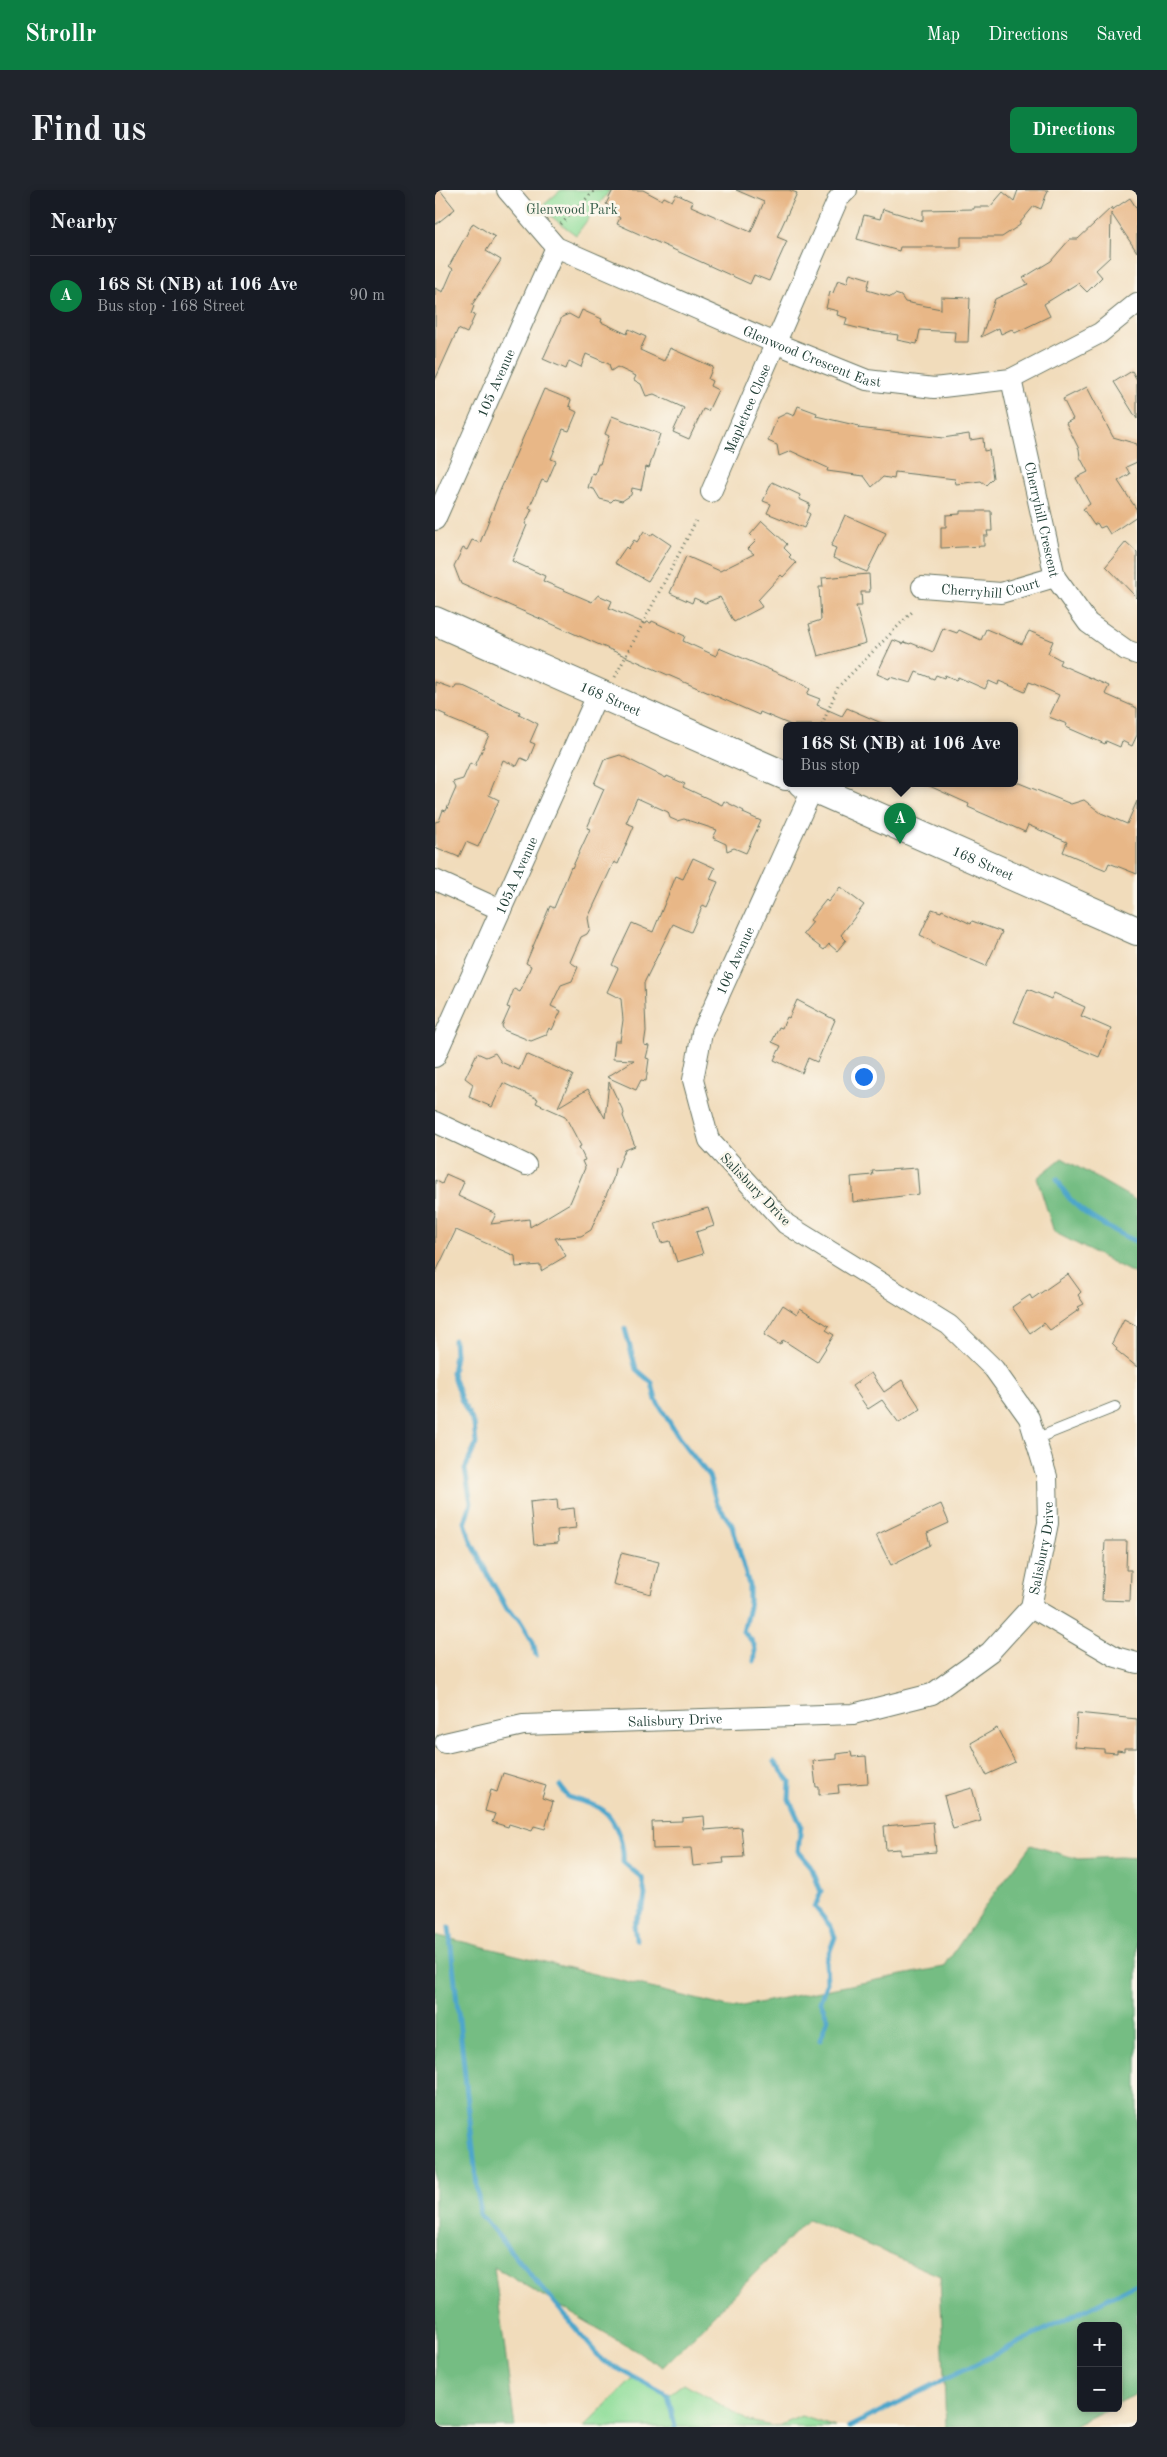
<!DOCTYPE html>
<html lang="en">
<head>
<meta charset="utf-8">
<style>
  body { margin:0; font-family:"Old Standard TT",serif; background:#20242c; color:#f1f3f6 }
  .controls { position:absolute; right:15px; bottom:15px; display:grid; overflow:hidden; border-radius:8px; box-shadow:0 2px 8px #0003 }
  .controls button { width:45px; height:45px; display:grid; place-items:center; padding:0; border:0; border-bottom:1px solid #363941; background:#171b24; color:#f1f3f6; font:25px sans-serif }
  .you { position:absolute; left:428px; top:886px; width:18px; height:18px; margin:-12px; border:4px solid #fff; border-radius:50%; background:#1a73e8; box-shadow:0 0 0 8px #1a73e833 }
  .badge { display:grid; place-items:center; width:32px; height:32px; border-radius:50%; background:#0b8043; color:#fff; font-size:16px; font-weight:700 }
  .pin { position:absolute; translate:-50% -41px; filter:drop-shadow(0 1px 2px #0008) }
  .pin::after { content:''; position:absolute; top:26px; width:18px; height:15px; background:inherit; clip-path:polygon(0 0,100% 0,50% 100%) }
  .popup { position:absolute; left:348px; top:532px; width:235px; height:65px; box-sizing:border-box; display:grid; place-content:center; border-radius:8px; background:#171b24; filter:drop-shadow(0 1px 4px #0005); font-size:16px; white-space:nowrap; color:#9ea1a6 }
  .popup b { font-size:19px; color:#f1f3f6 }
  .popup::after { content:''; position:absolute; left:50%; top:100%; margin-left:-10px; border:10px solid transparent; border-top-color:#171b24 }
  .list { margin:0; padding:0; list-style:none }
  h2 { display:flex; justify-content:space-between; align-items:center; height:65px; margin:0; padding:0 20px; font-size:21px }
  h2 small { font-size:16px; font-weight:400; color:#9ea1a6 }
  .list li { display:grid; grid-template-columns:32px 1fr auto; gap:15px; align-items:center; box-sizing:border-box; height:80px; padding:0 20px; border-top:1px solid #363941 }
  .list b { display:block; font-size:19px; white-space:nowrap }
  .list p { margin:0; font-size:16px; white-space:nowrap; color:#9ea1a6 }
  .list em { font-size:16px; font-style:normal; color:#9ea1a6 }
  .map { position:relative; flex:none; width:702px; height:2237px; overflow:hidden; border-radius:8px }
  header { display:flex; align-items:center; gap:30px; box-sizing:border-box; height:70px; padding:0 25px; background:#0b8043; color:#fff }
  header strong { font-size:24px }
  nav { display:flex; gap:28px; margin-inline-start:auto; font-size:18px }
  .intro { display:flex; align-items:center; justify-content:space-between; box-sizing:border-box; height:120px; padding:0 30px }
  h1 { margin:0; font-size:35px }
  .button { padding:12px 22px; border-radius:8px; background:#0b8043; color:#fff; font-size:18px; font-weight:700 }
  main { display:flex; gap:30px; padding:0 30px }
  aside { flex:1; background:#171b24; border-radius:8px; box-shadow:0 2px 8px #0003 }
  .map>svg:first-child { display:block }
</style>
</head>
<body>
<header>
<strong>Strollr</strong>
<nav><a>Map</a><a>Directions</a><a>Saved</a></nav>
</header>
<div class="intro"><h1>Find us</h1><a class="button">Directions</a></div>
<main>
<aside>
<h2>Nearby<small></small></h2>
<ul class="list">
<li><span class="badge">A</span><div><b>168 St (NB) at 106 Ave</b><p>Bus stop · 168 Street</p></div><em>90 m</em></li>
</ul>
</aside>
<div class="map">
<svg width="702" height="2237" viewBox="0 0 702 2237">
  <rect width="100%" height="100%" fill="#fbf7ec"/>
  <filter id="ink" filterUnits="userSpaceOnUse"><feTurbulence type="fractalNoise" baseFrequency=".02" numOctaves="2"/><feDisplacementMap in="SourceGraphic" scale="10" xChannelSelector="R" yChannelSelector="G"/><feConvolveMatrix kernelMatrix="1 2 1 2 8 2 1 2 1" color-interpolation-filters="sRGB"/></filter>
  <filter id="wash" filterUnits="userSpaceOnUse"><feTurbulence type="fractalNoise" baseFrequency=".0096" numOctaves="4" result="noise"/><feDisplacementMap in="SourceGraphic" scale="20" xChannelSelector="R" yChannelSelector="G"/><feGaussianBlur stdDeviation="1.12" result="paint"/><feColorMatrix in="noise" values="0 0 0 0 0 0 0 0 0 0 0 0 0 0 0 0 0 1.4 0 .05"/><feComposite in="paint" operator="in"/></filter>
  <g filter="url(#wash)">
    <rect width="100%" height="100%" fill="#f1dcbb"/>
    <g fill="#92de9b" stroke="#588e68">
      <path d="M126 0H175L141 45 105 18Z"/>
      <path d="M200 2187 233 2205 249 2193 313 2231 342 2237 366 2226 400 2237H149Z"/>
    </g>
    <g fill="#75bd83" stroke="#4a7d5c">
      <path d="M627 968 702 1011V1085L619 1042 602 988Z"/>
      <path d="M596 1655 643 1669 684 1667 702 1668V2204L683 2213V2136H646V2218H674L637 2237H511L505 2086 373 2029 228 2177 59 2077 80 2237H0V1745L297 1818 509 1777 553 1712Z"/>
    </g>
    <g fill="none" stroke-linecap="round" stroke-linejoin="round">
      <g stroke="#4ea6cb" stroke-width="5">
        <path d="M622 989C637 1022 671 1037 702 1052"/>
        <path d="M190 1139 201 1179 217 1193 221 1210 244 1248 274 1286 282 1314 297 1335 314 1395V1417L308 1442C319 1451 322 1457 319 1471"/>
        <path d="M19 1150 20 1165 17 1183 26 1209 39 1234 41 1254 30 1279 36 1313 30 1332 36 1351 53 1385 72 1419 84 1429 98 1452 101 1465"/>
        <path d="M339 1572 355 1591 354 1609 366 1635 363 1661 376 1676 386 1702 380 1717 396 1737 400 1747 391 1771 392 1792 385 1811 393 1828 385 1850"/>
        <path d="M125 1596 133 1607C161 1616 173 1615 184 1645 187 1655 189 1662 188 1672L207 1688 210 1705 208 1717 199 1735 201 1750"/>
        <path d="M14 1738 45 2024 167 2170 233 2205 240 2237"/>
        <path d="M414 2237 702 2094"/>
      </g>
    </g>
    <g id="blocks">
      <g fill="#e8b787">
        <path d="M0 0H5L20 19 0 35Z"/>
        <path d="M178 0H208L227 10 229 7 237 11 241 4 258 12 256 16 316 42 329 12 301 0H354L362 3 342 47 352 51 334 91 319 85 315 94 182 34 185 28 179 24 181 20 171 14Z"/>
        <path d="M583 0H613L606 19 599 16 585 33V35L567 47H526V57H465L464 61 422 49 429 25 445 29 448 19 488 31V20L539 19V17H555L568 2 579 11Z"/>
        <path d="M695 8 702 19V62L676 23 675 67 661 80 667 87 652 102 643 93 609 114 615 126 580 143 577 139 566 144 564 138 546 147 560 109 593 94 588 88 616 71 635 49H643L677 17V20Z"/>
        <path d="M38 33 60 47 51 61 66 70 37 115 39 116 36 124 40 125 32 143 23 139 0 190V98L8 102 18 79 14 76Z"/>
        <path d="M415 83 435 89 432 100 456 107 460 104 466 106 470 112 506 119V107L535 108 533 152H519L520 142 485 140 482 154 462 150 463 145 430 140 410 135 412 128 402 125 403 121 391 118 395 102 398 103 403 90 412 93Z"/>
        <path d="M147 120 167 129 166 132 192 144 194 139 211 147 205 160 229 171 235 158 278 177 273 189 277 191 275 196 283 200 273 221 268 219 254 249 238 242 249 218 219 204 211 206 206 194 199 190 201 186 182 177 176 181 174 174 151 164 146 177 134 171 131 179 108 169 127 127 134 124 143 129Z"/>
        <path d="M697 181 702 190V229L679 192Z"/>
        <path d="M652 197 678 247 702 254V272L691 277 695 284 683 291 702 320V326L675 344 670 336 665 338 662 333 659 335 648 319 655 314 641 288 653 282 645 267 644 259 631 233 638 229 628 209Z"/>
        <path d="M109 199 136 210 134 216 137 217 136 219 142 222 134 241 128 239 116 269 121 271 112 292 107 290 94 318 97 319 90 334 92 335 77 371 110 386 108 391 157 412 163 405 177 411 174 418 211 434 212 432 216 433 217 431 250 446 248 451 281 466 284 458 366 493 375 499 372 504 385 509 382 515 407 526 412 518 451 535H356L325 522 324 525 26 394 19 376 28 358 32 360 37 350 45 353 65 301Z"/>
        <path d="M363 216 382 223 381 226 424 236 423 238 508 248 534 244 535 250 548 248 549 261 554 260 558 288 551 295 546 291 521 294 520 289 460 282 459 289 448 287 437 297 429 286 392 281 393 278 356 261 344 266 342 255 333 251 342 228 352 223 359 226Z"/>
        <path d="M177 226 225 244 214 278 211 277 206 300 197 298 196 305 187 311 179 309 176 312 165 309 159 299 153 298 157 283 160 284 163 274H165L174 246 170 244Z"/>
        <path d="M337 292 365 305 364 309 375 314 372 322 375 324 369 338 332 323 336 314 328 311Z"/>
        <path d="M525 321H556L557 341H552L553 346H549V356L506 358V337H511V325L525 324Z"/>
        <path d="M410 325 451 343 432 382 398 368 401 358 396 356Z"/>
        <path d="M327 331 352 354 349 358 356 365 354 367 361 373 348 387 346 385 323 410 327 417 299 432 285 407 270 413 259 408 257 413 235 403 251 366 285 381 319 364 313 359 321 351 315 345Z"/>
        <path d="M209 341 216 346 218 343 236 355 213 391 180 373 191 357 193 359 199 350 202 352Z"/>
        <path d="M691 352 702 362V408L671 376Z"/>
        <path d="M434 384 435 402H426L427 416H421L431 453 383 466 374 434 386 430 384 397H388L387 388Z"/>
        <path d="M508 438 522 443 524 440 546 450 551 439 587 454 594 441 618 451 613 463 626 470 624 474 674 496 670 504 702 518V545L697 556 687 551 685 557 671 551 670 554 631 537 632 534 614 527 624 505 597 493 594 492 590 502 564 491 563 495 554 491 550 499 523 487 521 490 510 485 509 488 501 485 499 489 481 482 476 493 455 487 454 489 442 484 458 450 468 454 469 452 475 454 476 453 498 462Z"/>
        <path d="M0 492 19 499 21 495H26L85 522 84 524 103 534 95 552 100 554 93 571 86 568 82 576 68 570 54 605 64 610 43 657 31 652 24 667 0 657V632L4 631 8 620 11 621 21 598 18 592 28 589 35 573 40 576 54 545 10 527 11 525 0 520Z"/>
        <path d="M185 565 231 588 232 586 250 594 248 597 287 615 289 611 309 621 308 623 326 631 311 663 299 658 292 661 291 654 278 648 282 640 249 629 242 631 235 628 233 622 202 608 191 633 199 636 183 674 179 672 153 728 155 739 152 744 146 747 135 772 143 777 137 791 126 795 116 816 126 821 117 840 114 838 111 845 96 851 69 840 67 836 75 818 72 817 79 799 85 802 96 776 91 773 115 716 119 718 136 677 137 678 155 639 152 638 169 599 159 594 169 570Z"/>
        <path d="M488 593H584L636 614 649 610 666 623 692 634 702 611V684L674 673 671 680 647 670 628 662 632 652 593 635 590 642 533 617 534 614Z"/>
        <path d="M258 668 280 678 275 689 283 692 272 717 268 715 256 742 238 734 209 793 211 841 209 855 214 856 211 868 214 869 211 891 206 890 201 900 172 887 199 870 178 869 180 851H185L188 830 186 809 172 802 183 778 177 775 197 733 218 742 241 686 248 689Z"/>
        <path d="M405 697 429 715 406 745 411 750 402 761 394 754 389 760 368 744 378 732 375 730 391 710 393 712Z"/>
        <path d="M497 719 506 722 507 720 536 734 537 731 567 742 551 776 497 753V751L485 745Z"/>
        <path d="M593 799 616 809 619 803 650 817 646 826 676 839 664 867 579 832Z"/>
        <path d="M362 810 400 830 382 872 373 868 367 883 339 870 346 856 337 852 344 837 347 838 352 827 354 828Z"/>
        <path d="M42 863 51 867 60 863 66 872 84 880 91 864 138 885 123 917 153 899 170 928 174 892 189 923 188 926 200 956 190 960 183 977 180 978 178 989 156 1040 146 1046 120 1048 131 1066 106 1081V1075L81 1077 80 1066 21 1040 0 1084V990L7 994 11 984 29 992 23 1006 61 1024 56 1034 94 1029 95 1037 135 1013 150 978 147 971 150 970 144 957 146 956 130 926 101 913 103 909 68 893 57 917 34 907 38 894 30 888Z"/>
        <path d="M482 978 484 1004 418 1012 416 987 438 985 437 981Z"/>
        <path d="M273 1018 279 1036 261 1042 268 1064 242 1072 235 1051 226 1053 220 1033Z"/>
        <path d="M633 1084 646 1102 643 1105 649 1114 643 1117 645 1119 615 1140 609 1133 595 1143 577 1117 595 1105 597 1109Z"/>
        <path d="M348 1115 362 1124 365 1118 394 1136 391 1140 399 1145 382 1172 348 1150 345 1155 329 1145Z"/>
        <path d="M689 1129 702 1136V1177L681 1160 682 1158 677 1153Z"/>
        <path d="M436 1183 449 1202 467 1190 486 1219 464 1233 447 1210 433 1219 417 1196Z"/>
        <path d="M122 1309 123 1320 139 1318 141 1338 122 1340 123 1353 99 1355 95 1312Z"/>
        <path d="M506 1314 514 1333 492 1343 495 1355 456 1375 441 1345Z"/>
        <path d="M670 1351H692L691 1380H696L695 1411 667 1410Z"/>
        <path d="M186 1363 224 1372 216 1404 178 1394Z"/>
        <path d="M642 1523 702 1529V1558H689V1561L682 1560V1563L669 1562V1559L640 1557Z"/>
        <path d="M562 1538 580 1572 551 1585 536 1553Z"/>
        <path d="M416 1562 417 1567 431 1566 433 1593 403 1595 404 1603 384 1605V1597H381L378 1571 402 1569V1564Z"/>
        <path d="M68 1583 111 1596 107 1608 118 1612 110 1639 99 1636 97 1641 74 1634 73 1637 57 1632 60 1624 50 1621 56 1600 62 1602Z"/>
        <path d="M537 1598 546 1631 518 1639 509 1606Z"/>
        <path d="M269 1626 270 1640 306 1637 309 1667 288 1668 289 1673 258 1676 256 1658 218 1659 217 1632 247 1631V1628Z"/>
        <path d="M498 1632 501 1662 465 1665V1659L451 1660 449 1636Z"/>
      </g>
    </g>
  </g>
  <g filter="url(#ink)">
    <use href="#blocks" fill-opacity="0" stroke="#687563" stroke-width="1"/>
    <g fill="none" stroke-linecap="round" stroke-linejoin="round">
      <defs>
        <path id="lane" d="M600 1249 680 1217"/>
        <g id="street">
          <path id="s1" d="M72 0 121 57 340 153 432 190 499 198 576 189 665 143 702 113"/>
          <path id="s2" d="M576 189 620 387 653 433 691 460 702 464"/>
          <path id="s3" d="M276 302 403 9 412 0"/>
          <path id="s4" d="M0 330 121 57"/>
          <path id="s5" d="M487 397 566 403 620 387"/>
          <path d="M0 690 66 720"/>
          <path id="s6" d="M0 867 163 503"/>
          <path d="M0 932 91 975"/>
          <path d="M596 1417 681 1467 702 1473"/>
          <path id="s7" d="M10 1553 88 1535 418 1524 497 1504 555 1462 596 1417 613 1333 612 1287 594 1228 559 1179 514 1135 351 1034 274 950 258 890 267 843 378 598"/>
        </g>
        <g id="secondary">
          <path id="s8" d="M0 431 351 586"/>
          <path id="s9" d="M367 593 702 741"/>
        </g>
      </defs>
      <use href="#lane" stroke="#687563" stroke-width="12"/>
      <use href="#street" stroke="#687563" stroke-width="22"/>
      <use href="#secondary" stroke="#687563" stroke-width="30"/>
      <g stroke="#687563" stroke-width="3" stroke-dasharray="1 4" stroke-linecap="butt">
        <path d="M126 34 160 0"/>
        <path d="M180 487 261 331"/>
        <path d="M387 535 403 497 478 421"/>
      </g>
      <use href="#lane" stroke="#fff" stroke-width="10"/>
      <use href="#street" stroke="#fff" stroke-width="20"/>
      <use href="#secondary" stroke="#fff" stroke-width="28"/>
    </g>
  </g>
  <g text-anchor="middle" stroke-width="5" stroke-linejoin="round" paint-order="stroke">
    <g font-size="14" fill="#365d49" stroke="#fbf7ec">
      <text x="137" y="24">Glenwood Park</text>
    </g>
    <g font-size="14" fill="#1f3d34" stroke="#fbf7ec">
      <text dy="5" stroke="none"><textPath href="#s1" startOffset="354">Glenwood Crescent East</textPath></text>
      <text dy="5" stroke="none"><textPath href="#s4" startOffset="150">105 Avenue</textPath></text>
      <text dy="5" stroke="none"><textPath href="#s3" startOffset="91">Mapletree Close</textPath></text>
      <text dy="5" stroke="none"><textPath href="#s2" startOffset="144">Cherryhill Crescent</textPath></text>
      <text dy="5" stroke="none"><textPath href="#s5" startOffset="69">Cherryhill Court</textPath></text>
      <text dy="5" stroke="none"><textPath href="#s8" startOffset="192">168 Street</textPath></text>
      <text dy="5" stroke="none"><textPath href="#s9" startOffset="198">168 Street</textPath></text>
      <text dy="5" stroke="none"><textPath href="#s6" startOffset="199">105A Avenue</textPath></text>
      <text dy="5" stroke="none"><textPath href="#s7" startOffset="1436">106 Avenue</textPath></text>
      <text transform="translate(321 999) rotate(46)" y="5">Salisbury Drive</text>
      <text dy="5" stroke="none"><textPath href="#s7" startOffset="684">Salisbury Drive</textPath></text>
      <text dy="5" stroke="none"><textPath href="#s7" startOffset="232">Salisbury Drive</textPath></text>
    </g>
  </g>
</svg>
<div class="controls">
<button>+</button>
<button>−</button>
</div>
<div class="you"></div>
<div class="pin badge" style="left:465px;top:654px">A</div>
<div class="popup"><b>168 St (NB) at 106 Ave</b>Bus stop</div>
</div>
</main>
</body>
</html>
